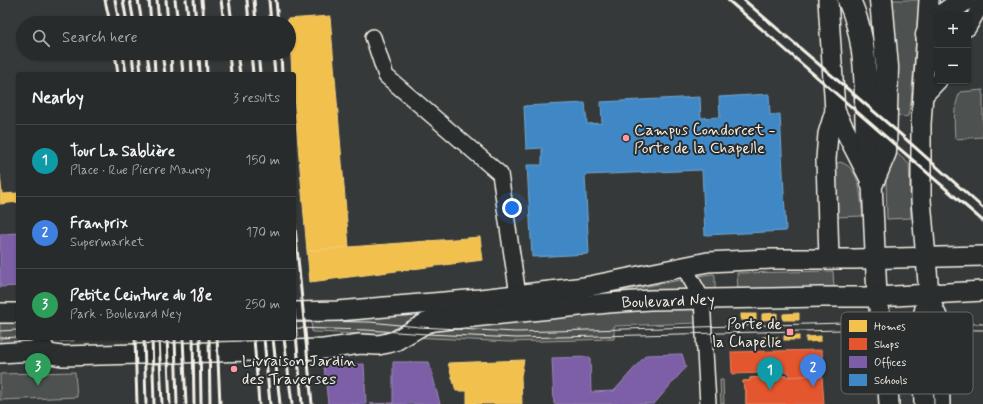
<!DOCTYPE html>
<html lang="en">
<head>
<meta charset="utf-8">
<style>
  body { margin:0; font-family:Mynerve,sans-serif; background:#303333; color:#f1f3f6 }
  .controls { position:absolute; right:12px; top:12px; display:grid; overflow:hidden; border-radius:4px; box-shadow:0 1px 3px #0004 }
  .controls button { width:36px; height:36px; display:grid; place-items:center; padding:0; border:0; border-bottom:1px solid #444747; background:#282b2b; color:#f1f3f6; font:20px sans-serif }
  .you { position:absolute; left:512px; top:208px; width:14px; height:14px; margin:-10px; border:3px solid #fff; border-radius:50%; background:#1a73e8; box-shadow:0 0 0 6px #1a73e833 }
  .badge { display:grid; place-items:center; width:26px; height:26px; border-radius:50%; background:#db2777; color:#fff; font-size:13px; font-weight:700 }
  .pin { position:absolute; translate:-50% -33px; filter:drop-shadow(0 1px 2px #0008) }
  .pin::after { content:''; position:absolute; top:21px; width:14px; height:12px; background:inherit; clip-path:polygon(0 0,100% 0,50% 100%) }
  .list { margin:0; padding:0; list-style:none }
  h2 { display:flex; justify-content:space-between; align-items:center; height:52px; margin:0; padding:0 16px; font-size:17px }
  h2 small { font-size:13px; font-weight:400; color:#a5a7a9 }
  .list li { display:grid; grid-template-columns:26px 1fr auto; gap:12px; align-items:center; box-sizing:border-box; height:72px; padding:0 16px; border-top:1px solid #444747 }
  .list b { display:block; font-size:15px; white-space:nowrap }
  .list p { margin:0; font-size:13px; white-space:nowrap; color:#a5a7a9 }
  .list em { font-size:13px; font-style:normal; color:#a5a7a9 }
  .icon { flex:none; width:22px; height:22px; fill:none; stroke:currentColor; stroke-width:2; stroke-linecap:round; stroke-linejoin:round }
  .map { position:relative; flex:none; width:983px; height:404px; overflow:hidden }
  .search { position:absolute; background:#282b2b; box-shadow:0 1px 3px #0004; left:16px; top:16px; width:280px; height:44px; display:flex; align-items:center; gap:10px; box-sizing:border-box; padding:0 14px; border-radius:22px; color:#a5a7a9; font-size:15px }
  .panel { position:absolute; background:#282b2b; box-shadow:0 1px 3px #0004; left:16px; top:72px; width:280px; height:268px; border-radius:4px }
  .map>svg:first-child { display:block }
</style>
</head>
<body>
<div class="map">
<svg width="983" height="404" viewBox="0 0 983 404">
  <rect width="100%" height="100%" fill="#363939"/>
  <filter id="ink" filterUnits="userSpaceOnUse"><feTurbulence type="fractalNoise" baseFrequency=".025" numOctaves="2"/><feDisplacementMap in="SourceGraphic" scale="8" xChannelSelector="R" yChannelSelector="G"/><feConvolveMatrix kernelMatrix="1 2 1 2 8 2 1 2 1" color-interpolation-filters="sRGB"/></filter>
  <g filter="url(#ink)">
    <g fill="#4e514f" stroke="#a1a19c">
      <path d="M890 0H919L911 102 908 116 904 117 893 114Z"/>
      <path d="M983 90V137L955 139C954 120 953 109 960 92Z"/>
      <path d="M891 148 909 164 911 218 887 219 886 176Z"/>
      <path d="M840 162C862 168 860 199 863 216L835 217 834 165Z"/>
      <path d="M833 271 834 288 738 291 737 273Z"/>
      <path d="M713 274 715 275V293H709L697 279 698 276Z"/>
      <path d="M680 280 690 291 622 295V291Z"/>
      <path d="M691 308 696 313 697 323 614 326V339L509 342 414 337 429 330 584 311Z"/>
      <path d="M423 313V317L392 335 312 332 311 318Z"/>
      <path d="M0 321 18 323V338H74V341L21 342 0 346Z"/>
      <path d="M75 372 77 397 0 400V374Z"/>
      <path d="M720 380H723L724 404H721Z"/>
    </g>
    <g fill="#f2c14e" stroke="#f3cf7c">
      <path d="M330 16 349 247 307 251 294 98V74H292L289 23H288L287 19Z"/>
      <path d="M0 174 2 194 18 193V202L0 204Z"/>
      <path d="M480 237 483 260 310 282 307 251 349 247Z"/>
      <path d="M777 313V319L762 320V314Z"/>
      <path d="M799 313V320H783V314Z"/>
      <rect x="741" y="314" width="15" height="6"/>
      <rect x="784" y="336" width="15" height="4"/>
      <path d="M821 336V341L806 342V337Z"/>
      <rect x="763" y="337" width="7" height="4"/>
      <rect x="770" y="337" width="8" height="4"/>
      <path d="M524 360 521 376 522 404H467V391H456L448 363Z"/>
      <path d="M773 376H787L788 380 793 379 794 390H792V404H746V389H744L743 381H750V378L763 377 764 380H774Z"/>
    </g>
    <g fill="#e4572e" stroke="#e98566">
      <path d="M822 350 823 375 789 377V372L732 374 731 352Z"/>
      <path d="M822 375 824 404H746V389H744L743 381H750V378L763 377 764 380H774L773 376H787L788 377Z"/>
    </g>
    <g fill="#7b5ea7" stroke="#9f8aba">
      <path d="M18 233V286L0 287V234Z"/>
      <path d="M682 354 686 367 654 404H554L552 358 590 357 591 392 614 391 646 355Z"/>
      <path d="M393 362H429L440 404H370L393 403Z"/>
      <path d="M364 364 366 404H328L324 366Z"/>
    </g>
    <path fill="#3f88c5" stroke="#75a8d0" d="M769 94 770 115 780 114 786 231 705 235 702 170 585 175 589 254 532 257 527 165H542V148L526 149 524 106 585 103 587 124 602 123 601 102 700 97 701 118 720 117 719 97Z"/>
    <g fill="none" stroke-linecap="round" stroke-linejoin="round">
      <defs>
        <g id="minor">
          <path d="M968 28 983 2"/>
          <path d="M373 37 386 76 500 174 518 295"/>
          <path d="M922 99 939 81"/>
          <path d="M684 267 702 299 708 404"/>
          <path d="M929 294 939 316 942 404"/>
        </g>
        <g id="major">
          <path d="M828 0 835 111 828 134 826 159 829 259"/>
          <path d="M835 111 872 183 877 297 885 341 889 404"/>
          <path d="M294 312 338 311 480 299 585 287 708 262 771 259H854L983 256"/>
          <path d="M0 313H18"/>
          <path d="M32 351 62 356 324 349 360 344 378 345 388 343 395 341 426 323 434 321 608 303 650 300 822 297H877L983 291"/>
          <path d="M0 353 32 351 44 348"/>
          <path d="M924 404 921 323 929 294 921 200V124L929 0"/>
        </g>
        <g id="highway">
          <path d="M849 0C869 45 865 91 867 139 867 153 870 168 872 182"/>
          <path d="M943 15 964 0"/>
          <path d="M927 35 938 19"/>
          <path d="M872 183 885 152 887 67 881 0"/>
        </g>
      </defs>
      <use href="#minor" stroke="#f4f1e8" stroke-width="18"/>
      <use href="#major" stroke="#f4f1e8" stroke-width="22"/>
      <use href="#highway" stroke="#f4f1e8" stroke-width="25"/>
      <use href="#minor" stroke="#2a2d2e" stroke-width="15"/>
      <use href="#major" stroke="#2a2d2e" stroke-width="19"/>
      <use href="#highway" stroke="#2a2d2e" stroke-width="22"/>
      <g stroke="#f4f1e8" stroke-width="1">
        <path d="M294 321 370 322 419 327 516 332 881 322 983 324"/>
        <path d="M294 328 367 330 427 334 517 338 883 329 983 330"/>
        <path d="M0 331 18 330"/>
        <path d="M0 338 18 337"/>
      </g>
      <g stroke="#f4f1e8" stroke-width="3">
        <path d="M105 0 110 23"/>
        <path d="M115 0 119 23"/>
        <path d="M123 0 127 23"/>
        <path d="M130 0 134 23"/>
        <path d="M138 0 142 23"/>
        <path d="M149 0 151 23"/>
        <path d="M157 0 159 23"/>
        <path d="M166 0 168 23"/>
        <path d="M175 0 178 23"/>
        <path d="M186 0 189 23"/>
        <path d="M194 0 196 23"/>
        <path d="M202 0 204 23"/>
        <path d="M221 0 224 23"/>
        <path d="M229 0 232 23"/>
        <path d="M247 0 249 23"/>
        <path d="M254 0 256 23"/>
        <path d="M269 0 271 23"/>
        <path d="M276 0 278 23"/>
        <path d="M728 0 983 221"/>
        <path d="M744 0 899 133 983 208"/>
        <path d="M115 53 118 74"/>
        <path d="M123 53 126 74"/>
        <path d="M132 53 134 74"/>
        <path d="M139 53 141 74"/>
        <path d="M147 53 150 74"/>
        <path d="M154 53 155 74"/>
        <path d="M162 53 165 74"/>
        <path d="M171 53 172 74"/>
        <path d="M181 53 183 74"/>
        <path d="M191 53 192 74"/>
        <path d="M199 53 200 74"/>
        <path d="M206 53 207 74"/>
        <path d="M229 53 231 74"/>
        <path d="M237 53 240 74"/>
        <path d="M251 53 253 74"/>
        <path d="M258 53 260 74"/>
        <path d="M273 53 275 74"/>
        <path d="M281 53 282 74"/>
        <path d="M294 217 312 404"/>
        <path d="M294 310 302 404"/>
        <path d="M135 338 137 404"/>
        <path d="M144 338 146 404"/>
        <path d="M152 338 154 404"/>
        <path d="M159 338 162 404"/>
        <path d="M167 338 170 404"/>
        <path d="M175 338 177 404"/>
        <path d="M183 338 186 404"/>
        <path d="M193 338 194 404"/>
        <path d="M200 338 201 404"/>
        <path d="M209 338 210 404"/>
        <path d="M217 338 220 404"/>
        <path d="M254 338 259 404"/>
        <path d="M264 338 270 404"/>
        <path d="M273 338 280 404"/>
        <path d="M284 338 292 404"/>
      </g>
    </g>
  </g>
  <g fill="#ff9aa2" stroke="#2a2d2e" stroke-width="1.5">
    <circle cx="626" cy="138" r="4"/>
    <rect x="786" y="328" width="8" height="8" rx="2"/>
    <circle cx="234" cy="369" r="4"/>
  </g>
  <g text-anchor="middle" stroke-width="4" stroke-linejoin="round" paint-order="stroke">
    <g font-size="16" fill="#f4f1e8" stroke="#2a2d2e" text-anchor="start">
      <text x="634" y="135">Campus Condorcet -<tspan x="634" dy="18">Porte de la Chapelle</tspan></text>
      <text x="782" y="329" text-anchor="end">Porte de<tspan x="782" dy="18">la Chapelle</tspan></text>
      <text x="242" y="366">Livraison Jardin<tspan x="242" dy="18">des Traverses</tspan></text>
    </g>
    <g font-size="16" fill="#f4f1e8" stroke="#2a2d2e">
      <text transform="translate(668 300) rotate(-2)" y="6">Boulevard Ney</text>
    </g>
  </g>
  <rect x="841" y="312" width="132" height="82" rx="6" fill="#2a2d2e" stroke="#676866" stroke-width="1"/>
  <rect x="849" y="320" width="18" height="12" fill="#f2c14e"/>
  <rect x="849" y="338" width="18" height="12" fill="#e4572e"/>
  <rect x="849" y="356" width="18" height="12" fill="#7b5ea7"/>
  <rect x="849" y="374" width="18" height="12" fill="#3f88c5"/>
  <g font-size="11" fill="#f4f1e8">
    <text x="874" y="330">Homes</text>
    <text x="874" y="348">Shops</text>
    <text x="874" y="366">Offices</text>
    <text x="874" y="384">Schools</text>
  </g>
</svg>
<div class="controls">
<button>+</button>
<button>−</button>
</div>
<div class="you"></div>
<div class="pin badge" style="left:770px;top:390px;background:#0f9aa8">1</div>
<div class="pin badge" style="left:813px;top:387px;background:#3f7fe0">2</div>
<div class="pin badge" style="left:38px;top:386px;background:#2e9e5b">3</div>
<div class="search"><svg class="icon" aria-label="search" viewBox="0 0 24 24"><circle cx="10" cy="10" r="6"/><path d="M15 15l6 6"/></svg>Search here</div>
<section class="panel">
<h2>Nearby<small>3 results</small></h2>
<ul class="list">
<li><span class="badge" style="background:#0f9aa8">1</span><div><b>Tour La Sablière</b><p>Place · Rue Pierre Mauroy</p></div><em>150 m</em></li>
<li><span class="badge" style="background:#3f7fe0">2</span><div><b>Franprix</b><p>Supermarket</p></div><em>170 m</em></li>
<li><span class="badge" style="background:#2e9e5b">3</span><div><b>Petite Ceinture du 18e</b><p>Park · Boulevard Ney</p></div><em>250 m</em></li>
</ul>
</section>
</div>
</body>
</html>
